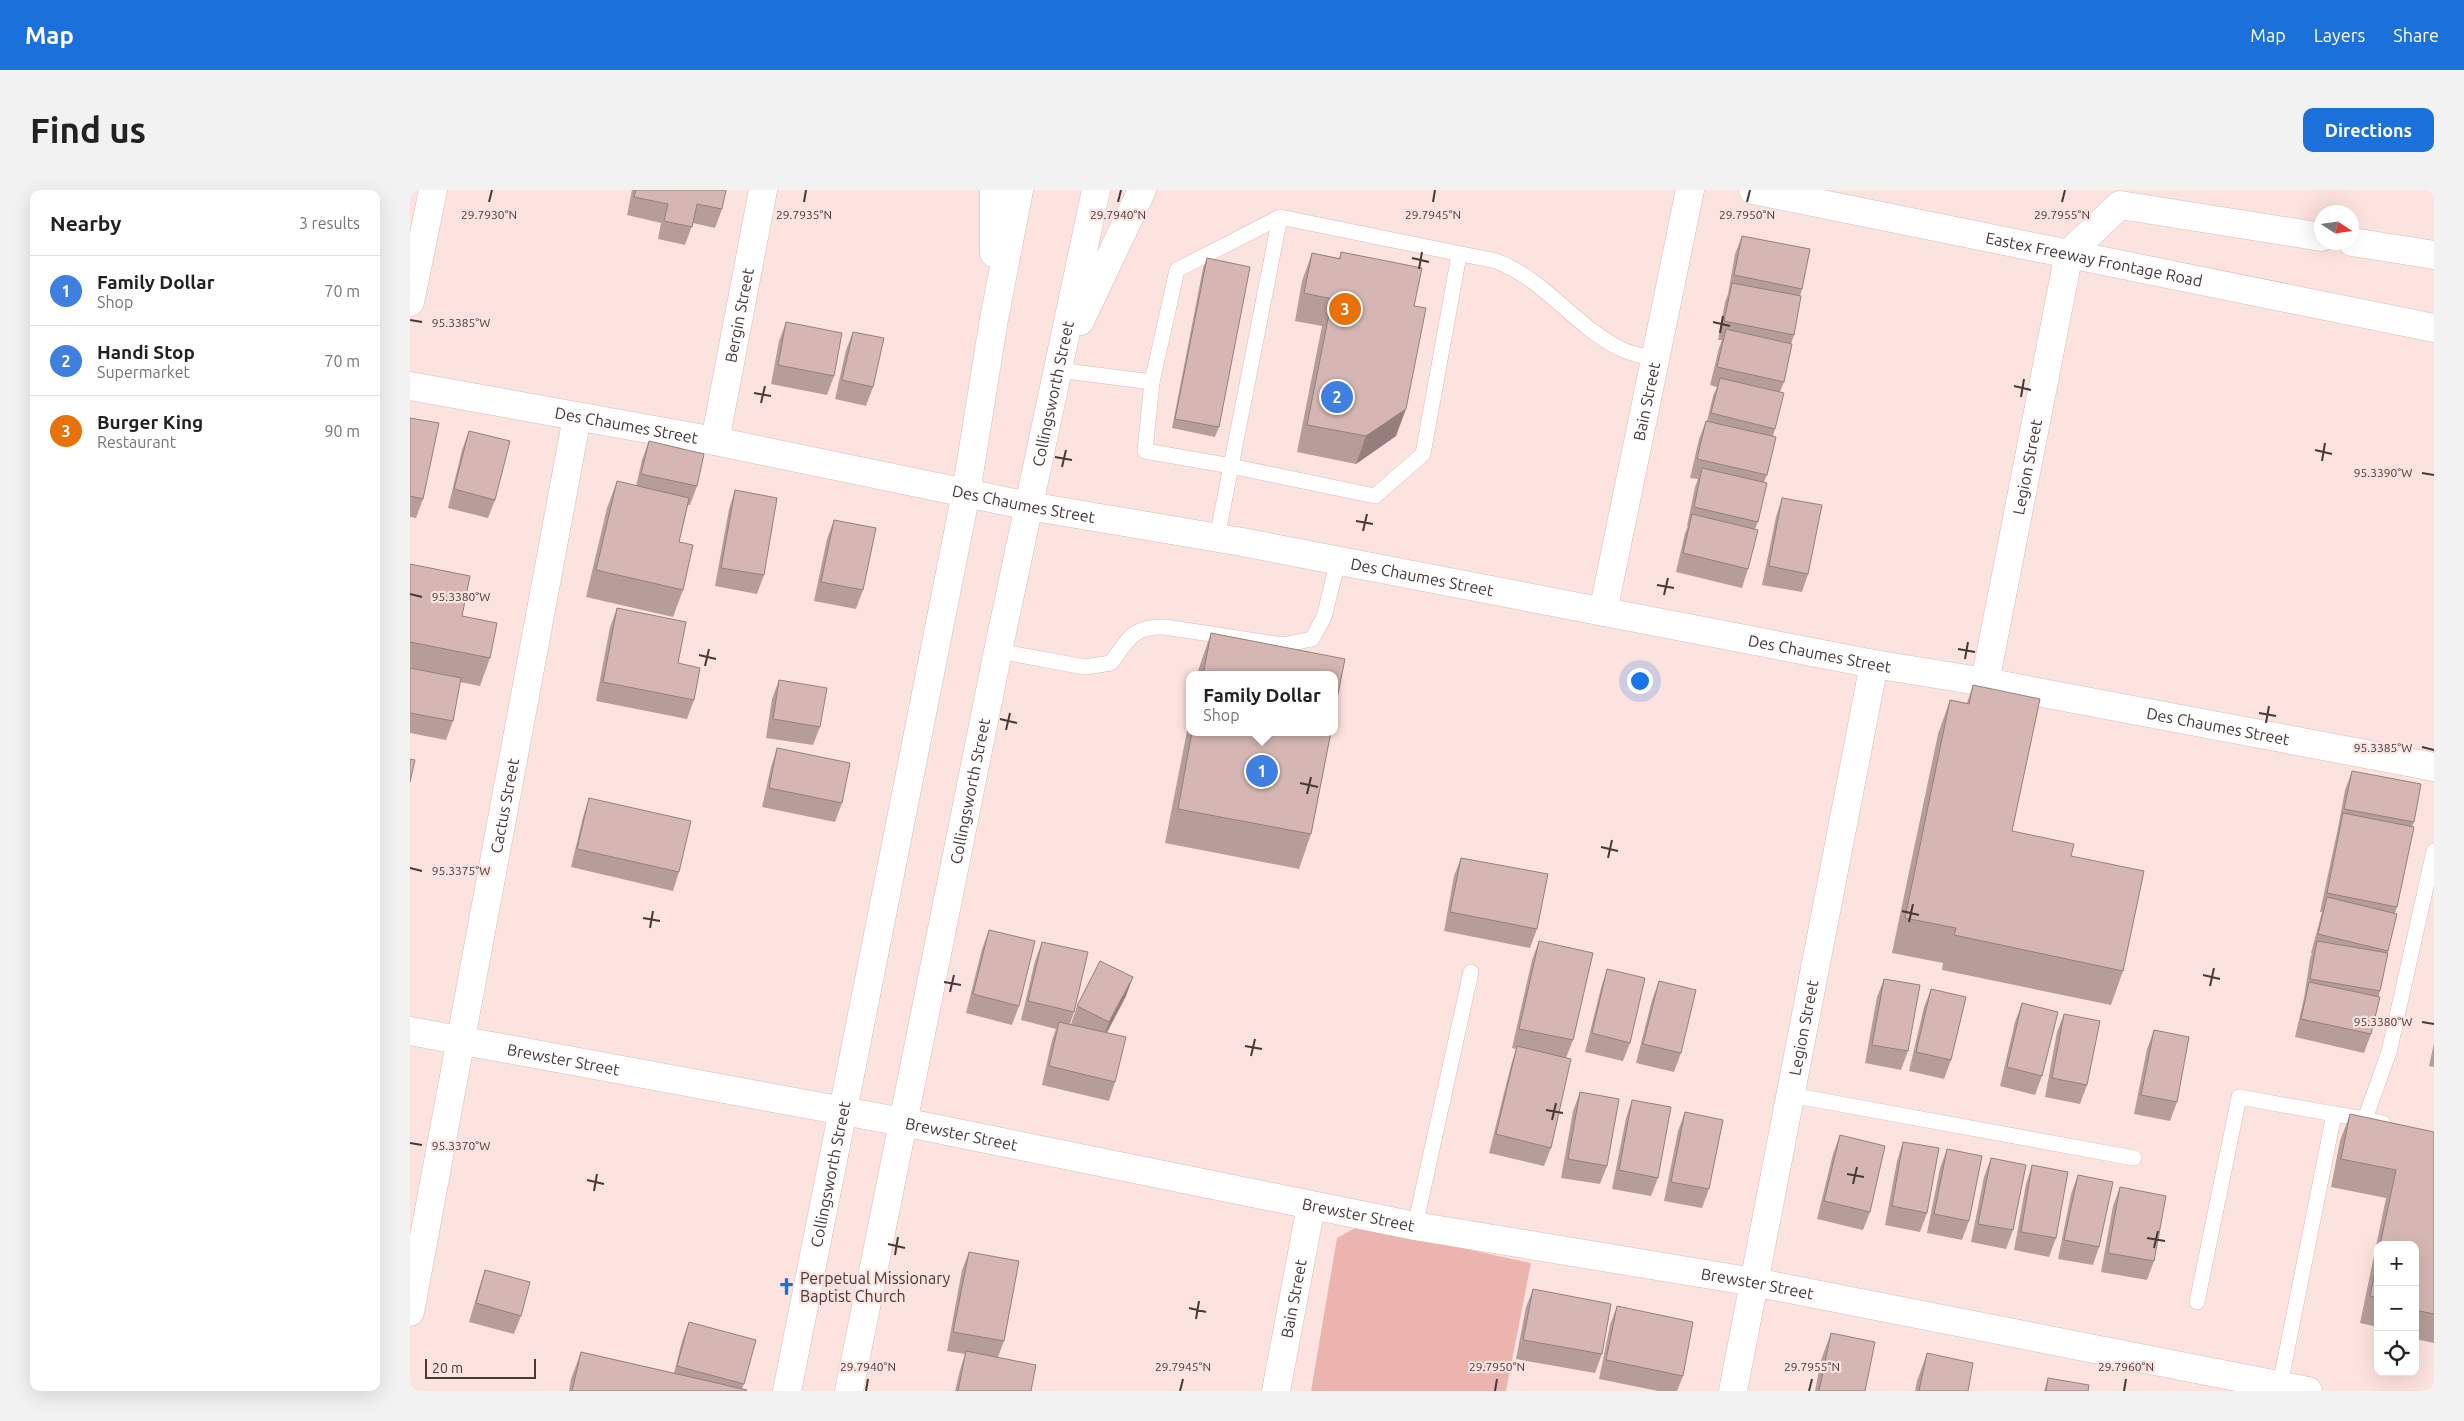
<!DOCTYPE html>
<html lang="en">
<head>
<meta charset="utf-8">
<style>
  body { margin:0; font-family:Ubuntu,sans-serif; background:#f2f2f2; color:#222 }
  .controls { position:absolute; right:15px; bottom:15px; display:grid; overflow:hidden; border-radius:10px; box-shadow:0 5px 20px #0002 }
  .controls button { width:45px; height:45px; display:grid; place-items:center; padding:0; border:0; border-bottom:1px solid #e0e0e0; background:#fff; color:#222; font:25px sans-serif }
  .compass { position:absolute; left:1904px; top:15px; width:45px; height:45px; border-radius:50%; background:#fff; box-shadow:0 5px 20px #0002; rotate:102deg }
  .scale { position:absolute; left:15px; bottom:12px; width:111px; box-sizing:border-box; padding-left:5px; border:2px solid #463937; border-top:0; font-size:14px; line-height:18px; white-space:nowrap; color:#463937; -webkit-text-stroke:4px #fde3e0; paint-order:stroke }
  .you { position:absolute; left:1229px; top:490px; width:18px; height:18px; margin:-12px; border:4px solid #fff; border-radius:50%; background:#1a73e8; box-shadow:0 0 0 8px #1a73e833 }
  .badge { display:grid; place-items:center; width:32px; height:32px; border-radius:50%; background:#1c70da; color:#fff; font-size:16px; font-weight:700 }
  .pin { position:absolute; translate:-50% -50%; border:2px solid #fff; box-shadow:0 1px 5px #0006 }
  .popup { position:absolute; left:776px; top:481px; width:152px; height:65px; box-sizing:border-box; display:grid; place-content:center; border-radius:10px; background:#fff; filter:drop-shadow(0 1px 4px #0005); font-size:16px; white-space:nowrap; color:#767676 }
  .popup b { font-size:19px; color:#222 }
  .popup::after { content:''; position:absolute; left:50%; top:100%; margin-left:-10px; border:10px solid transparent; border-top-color:#fff }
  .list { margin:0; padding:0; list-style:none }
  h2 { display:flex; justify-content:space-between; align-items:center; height:65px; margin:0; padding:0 20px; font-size:21px }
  h2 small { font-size:16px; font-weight:400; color:#767676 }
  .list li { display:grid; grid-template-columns:32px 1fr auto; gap:15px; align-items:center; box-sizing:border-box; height:70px; padding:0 20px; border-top:1px solid #e0e0e0 }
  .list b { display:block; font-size:19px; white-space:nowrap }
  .list p { margin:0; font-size:16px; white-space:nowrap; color:#767676 }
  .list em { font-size:16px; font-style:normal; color:#767676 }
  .icon { flex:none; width:28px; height:28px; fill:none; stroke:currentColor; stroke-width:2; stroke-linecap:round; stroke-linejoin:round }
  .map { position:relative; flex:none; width:2024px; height:1201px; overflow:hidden; border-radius:10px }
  header { display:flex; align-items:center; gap:30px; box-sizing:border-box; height:70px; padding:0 25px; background:#1c70da; color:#fff }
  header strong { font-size:24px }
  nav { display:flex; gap:28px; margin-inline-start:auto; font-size:18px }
  .intro { display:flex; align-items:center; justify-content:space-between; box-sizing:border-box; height:120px; padding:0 30px }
  h1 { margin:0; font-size:35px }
  .button { padding:12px 22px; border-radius:10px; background:#1c70da; color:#fff; font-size:18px; font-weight:700 }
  main { display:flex; gap:30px; padding:0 30px }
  aside { flex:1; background:#fff; border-radius:10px; box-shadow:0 5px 20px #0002 }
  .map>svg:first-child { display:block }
</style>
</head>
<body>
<header>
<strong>Map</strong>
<nav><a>Map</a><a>Layers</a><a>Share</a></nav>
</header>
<div class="intro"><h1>Find us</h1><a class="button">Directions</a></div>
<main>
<aside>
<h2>Nearby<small>3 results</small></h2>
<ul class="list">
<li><span class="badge" style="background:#3f7fe0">1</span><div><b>Family Dollar</b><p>Shop</p></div><em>70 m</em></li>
<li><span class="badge" style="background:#3f7fe0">2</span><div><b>Handi Stop</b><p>Supermarket</p></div><em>70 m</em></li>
<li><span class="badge" style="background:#e8710a">3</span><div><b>Burger King</b><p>Restaurant</p></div><em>90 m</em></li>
</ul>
</aside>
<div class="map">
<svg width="2024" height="1201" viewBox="0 0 2024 1201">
  <rect width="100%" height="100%" fill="#fde3e0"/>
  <path fill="#ecb4ae" d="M949 1036 1121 1073 1096 1201H901L927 1048Z"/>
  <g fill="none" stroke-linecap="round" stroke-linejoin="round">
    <defs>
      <g id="service">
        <path d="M870 27 821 276 965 306 1013 264 1049 65"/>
        <path d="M648 180 742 192 767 80 870 27 1086 71C1134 89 1164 135 1209 158 1220 164 1233 166 1246 169"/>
        <path d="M742 192 735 261 821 276 807 348"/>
        <path d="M588 461 675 477 701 473C718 449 723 436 755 437L873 455 902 449 914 427 928 371"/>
        <path d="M1381 905 1724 968"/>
        <path d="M1973 933 1955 929 1979 862 2024 661"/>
        <path d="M1005 1036 1061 782"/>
        <path d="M1787 1112 1829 907 1924 924"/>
        <path d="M1870 1195 1924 924 1955 929"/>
      </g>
      <g id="minor">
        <path d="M0 112 23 0"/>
        <path id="s1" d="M0 196 305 251 619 316 832 352 1464 474 1575 492 2024 577"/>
        <path id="s2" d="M305 251 353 0"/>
        <path id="s3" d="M1193 422 1280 0"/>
        <path id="s4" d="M1575 492 1659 63"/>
        <path id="s5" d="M0 841 493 932 1005 1036 1344 1092 1898 1201"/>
        <path id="s6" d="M0 1122 167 227"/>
        <path id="s7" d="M866 1201 901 1016"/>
        <path id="s8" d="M1323 1201 1464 474"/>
      </g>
      <g id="secondary">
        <path d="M584 0V63"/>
        <path id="s9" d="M1343 0 2024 138"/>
        <path d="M670 131 732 0"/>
        <path id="s10" d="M377 1201 556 303 584 129 609 0"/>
        <path id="s11" d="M439 1201 588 461 686 0"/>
      </g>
      <g id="motorway">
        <path d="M1942 52 2024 65"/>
        <path d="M1659 63 1710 15 1912 47"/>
      </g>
    </defs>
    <use href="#service" stroke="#d9bab6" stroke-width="16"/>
    <use href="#minor" stroke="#d9bab6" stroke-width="29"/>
    <use href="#secondary" stroke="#d9bab6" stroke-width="29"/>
    <use href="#motorway" stroke="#d9bab6" stroke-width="29"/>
    <use href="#service" stroke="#fff" stroke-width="15"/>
    <use href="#minor" stroke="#fff" stroke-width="28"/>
    <use href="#secondary" stroke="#fff" stroke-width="28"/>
    <use href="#motorway" stroke="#fff" stroke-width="28"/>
  </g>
  <g fill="#b79d9a">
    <path d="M222 0H316L312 19 305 38 283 33 275 55 248 49 251 33 217 25Z"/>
    <path d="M1332 46 1392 99 1390 106 1384 145 1381 154 1374 192 1370 202 1365 239 1363 246 1357 285 1354 292 1348 332 1345 339 1338 379 1332 398 1266 382 1275 343 1278 336H1277L1285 297 1288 289 1280 288 1289 249 1296 231H1297L1303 206 1307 197 1300 195 1309 158 1312 150H1308L1315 112 1318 104 1325 64Z"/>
    <path d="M931 62 1004 116 986 246 946 274 887 262 912 136 885 131 892 91 902 63 929 68Z"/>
    <path d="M797 68 809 237 805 247 762 238 793 78Z"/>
    <path d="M376 132 424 186 417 205 361 194 369 151Z"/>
    <path d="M443 142 463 197 456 216 425 209 436 160Z"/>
    <path d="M0 228 13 309 6 328 0 327Z"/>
    <path d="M59 241 85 310 78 328 38 318 52 260Z"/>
    <path d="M239 251 287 296 280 315H278L269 352 273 400 263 427 176 407 197 318 207 291 226 296 232 270Z"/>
    <path d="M325 300 354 385 347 404 305 396 319 319Z"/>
    <path d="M1372 308 1398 384 1392 402 1352 395 1366 327Z"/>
    <path d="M424 330 453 400 446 419 404 411 417 349Z"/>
    <path d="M0 374 52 426 80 468 70 496 50 492 43 531 36 550 0 543Z"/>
    <path d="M207 418 268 473 284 510 277 529 186 511 200 437Z"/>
    <path d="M801 443 924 485H787L789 478Z"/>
    <path d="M369 490 410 537 403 555 356 548 362 509Z"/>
    <path d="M1563 495 1602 641 1661 666 1713 781 1701 815 1532 780 1533 773 1482 763 1528 544 1540 510 1557 513Z"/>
    <path d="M780 526V542H921L901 644 889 679 755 653Z"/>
    <path d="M367 558 432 613 425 632 352 617 361 577Z"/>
    <path d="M1942 581 2004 632 2002 637 1987 717 1985 723 1978 761 1961 844 1954 863 1885 847 1894 808 1900 769 1902 763H1901L1912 722H1910L1928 638 1935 600Z"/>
    <path d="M179 608 269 682 263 701 161 677 173 627Z"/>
    <path d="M1051 668 1127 739 1120 758 1034 741 1044 686Z"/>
    <path d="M579 740 609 816 602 835 556 823 572 759Z"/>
    <path d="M1129 751 1163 850 1156 868 1141 958 1134 976 1079 963 1101 875 1106 859 1102 858 1122 770Z"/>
    <path d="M632 752 664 822 660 834H661L667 816 716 806 697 843 705 892 699 911 632 895 642 850 646 839 611 830 625 771Z"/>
    <path d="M1197 779 1220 853 1213 871 1175 862 1191 798Z"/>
    <path d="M1474 789 1498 861 1491 880 1455 873 1467 807Z"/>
    <path d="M1249 791 1271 863 1264 882 1226 873 1242 810Z"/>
    <path d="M1521 799 1541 870 1534 889 1499 881 1514 817Z"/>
    <path d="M1612 813 1632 886 1625 905 1590 896 1605 832Z"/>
    <path d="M1654 824 1677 895 1670 914 1635 907 1647 842Z"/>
    <path d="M1744 840 1767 912 1760 931 1724 924 1737 859Z"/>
    <path d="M2024 853V877L2019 876Z"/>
    <path d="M1170 902 1197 976 1190 994 1151 988 1163 921Z"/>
    <path d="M1222 910 1248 988 1241 1006 1202 999 1216 928Z"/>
    <path d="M1275 922 1299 999 1292 1018 1254 1011 1268 941Z"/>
    <path d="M1940 924 2024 942V1153L2005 1149V1055H1968V1137L1950 1133 1976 1008 1921 997 1930 951Z"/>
    <path d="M1430 945 1460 1022 1453 1040 1407 1029 1423 964Z"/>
    <path d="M1493 952 1517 1023 1510 1042 1475 1035 1487 971Z"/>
    <path d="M1537 959 1559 1031 1552 1050 1517 1043 1530 978Z"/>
    <path d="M1581 968 1603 1040 1596 1059 1561 1052 1574 987Z"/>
    <path d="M1622 975 1646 1048 1639 1067 1604 1060 1616 994Z"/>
    <path d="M1668 985 1689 1057 1683 1075 1648 1069 1661 1004Z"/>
    <path d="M1710 997 1744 1071 1737 1090 1691 1082 1703 1016Z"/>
    <path d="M559 1062 594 1151 588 1167 621 1201H545L550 1180 555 1164 537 1161 552 1080Z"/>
    <path d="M75 1080 111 1126 104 1144 59 1132 69 1098Z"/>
    <path d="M1123 1099 1192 1164 1185 1183 1106 1169 1116 1117Z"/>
    <path d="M1207 1116 1273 1186 1267 1201H1248L1189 1189 1200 1135Z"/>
    <path d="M279 1132 334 1194 332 1198 336 1201H159L161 1189 171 1162 264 1183 272 1151Z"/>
    <path d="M1421 1143 1455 1201H1405L1411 1170Z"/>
    <path d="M1517 1163 1558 1201H1505L1507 1191Z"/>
    <path d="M1638 1188 1678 1201H1634Z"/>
  </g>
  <g fill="#957f7d">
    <path d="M996 219 986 246 946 274 956 246Z"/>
    <path d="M723 787 716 806 692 851 699 832Z"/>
  </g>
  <g fill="#d5b6b3" stroke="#957f7d">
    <path d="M226 0H316L312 19 287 14 282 37 254 31 258 14 224 7Z"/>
    <path d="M1332 46 1400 59 1392 99 1324 85Z"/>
    <path d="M931 62 1012 78 1004 116 1016 118 996 219 956 246 897 235 922 109 894 103 902 63 930 69Z"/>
    <path d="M797 68 840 77 809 237 765 229Z"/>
    <path d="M1322 93 1391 106 1384 145 1314 131Z"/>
    <path d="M376 132 432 143 424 186 368 175Z"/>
    <path d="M1316 139 1382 154 1374 192 1307 177Z"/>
    <path d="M443 142 474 148 463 197 432 190Z"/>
    <path d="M1310 188 1374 203 1365 239 1301 223Z"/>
    <path d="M0 228 29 233 13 309 0 306Z"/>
    <path d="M1296 231 1366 247 1357 285 1287 269Z"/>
    <path d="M59 241 100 251 85 310 44 299Z"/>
    <path d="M239 251 294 264 287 296 231 284Z"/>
    <path d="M1292 278 1357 293 1348 332 1284 317Z"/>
    <path d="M207 291 279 308 269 352 283 355 273 400 186 380Z"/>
    <path d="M325 300 367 308 354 385 311 378Z"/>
    <path d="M1372 308 1412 315 1398 384 1359 376Z"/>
    <path d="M1282 324 1348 340 1338 379 1273 363Z"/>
    <path d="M424 330 466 338 453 400 411 392Z"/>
    <path d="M0 374 60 386 52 426 87 433 80 468 0 452Z"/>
    <path d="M207 418 276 432 268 473 290 478 284 510 193 492Z"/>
    <path d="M801 443 935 469 924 523V485H793Z"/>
    <path d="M0 478 51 488 43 531 0 523Z"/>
    <path d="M369 490 417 498 410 537 363 529Z"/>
    <path d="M1563 495 1630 509 1602 641 1664 654 1661 666 1734 681 1713 781 1544 745 1546 738 1495 728 1540 510 1559 514Z"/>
    <path d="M782 542H921L901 644 768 619Z"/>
    <path d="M367 558 440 573 432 613 359 598Z"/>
    <path d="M0 569 5 570 0 592Z"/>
    <path d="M1942 581 2011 594 2004 632 1934 619Z"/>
    <path d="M179 608 281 631 269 682 167 659Z"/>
    <path d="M1933 623 2004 637 1987 717 1917 703Z"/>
    <path d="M1051 668 1138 684 1127 739 1040 722Z"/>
    <path d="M1917 707 1987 724 1978 761 1908 744Z"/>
    <path d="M579 740 625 751 609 816 563 804Z"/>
    <path d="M1129 751 1183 763 1163 850 1109 839Z"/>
    <path d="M1907 751 1978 763 1970 801 1900 789Z"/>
    <path d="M632 752 678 762 664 822 618 811Z"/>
    <path d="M690 771 723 787 699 832 667 816Z"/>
    <path d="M1197 779 1235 788 1220 853 1182 843Z"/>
    <path d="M1474 789 1510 795 1498 861 1462 855Z"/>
    <path d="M1249 791 1286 800 1271 863 1233 854Z"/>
    <path d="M1899 792 1970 807 1961 844 1891 829Z"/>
    <path d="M1521 799 1556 807 1541 870 1506 862Z"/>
    <path d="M1612 813 1648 822 1632 886 1597 877Z"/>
    <path d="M1654 824 1690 831 1677 895 1642 888Z"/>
    <path d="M649 832 716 847 705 892 639 876Z"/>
    <path d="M1744 840 1779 847 1767 912 1731 905Z"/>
    <path d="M1107 856 1161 869 1141 958 1086 944Z"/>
    <path d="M1170 902 1209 909 1197 976 1158 969Z"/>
    <path d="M1222 910 1261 917 1248 988 1209 980Z"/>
    <path d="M1275 922 1313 930 1299 999 1261 992Z"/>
    <path d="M1940 924 2024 942V1124L2005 1120V1055H1970L1986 980 1931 969Z"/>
    <path d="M1430 945 1475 956 1460 1022 1414 1011Z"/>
    <path d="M1493 952 1529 958 1517 1023 1482 1016Z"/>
    <path d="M1537 959 1572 966 1559 1031 1524 1024Z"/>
    <path d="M1581 968 1616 975 1603 1040 1568 1034Z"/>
    <path d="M1622 975 1658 982 1646 1048 1611 1042Z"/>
    <path d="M1668 985 1703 992 1689 1057 1654 1050Z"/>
    <path d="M1710 997 1756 1006 1744 1071 1698 1063Z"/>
    <path d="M559 1062 609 1071 594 1151 543 1142Z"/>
    <path d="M1968 1067V1108L1960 1106Z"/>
    <path d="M75 1080 120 1092 111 1126 66 1113Z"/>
    <path d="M1123 1099 1201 1114 1192 1164 1113 1150Z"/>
    <path d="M1207 1116 1283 1132 1273 1186 1196 1170Z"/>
    <path d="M279 1132 346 1150 334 1194 267 1176Z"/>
    <path d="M1421 1143 1465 1152 1455 1201H1409Z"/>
    <path d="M556 1161 626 1175 621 1201H548Z"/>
    <path d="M171 1162 337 1200 336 1201H162Z"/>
    <path d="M1517 1163 1563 1173 1558 1201H1509Z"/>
    <path d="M1638 1188 1679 1195 1678 1201H1636Z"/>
  </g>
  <path fill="none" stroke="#463937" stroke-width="2" d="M79 12 82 0M394 12 396 0M708 12 711 0M1023 12 1025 0M1337 12 1340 0M1652 12 1655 0M1002 68 1019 72M1009 79 1012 62M0 130 12 132M1303 132 1320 136M1310 143 1313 126M1604 196 1621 200M344 203 361 206M1611 207 1614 189M351 213 355 196M1905 260 1922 264M645 267 662 270M1912 271 1915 253M652 277 656 260M2012 283 2024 285M946 331 963 334M953 341 957 324M1247 395 1264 398M0 404 12 407M1254 405 1258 388M1548 459 1565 462M289 465 306 469M1555 469 1558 452M295 476 299 459M1849 523 1866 526M590 529 607 533M1856 533 1859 516M596 540 600 523M2012 557 2024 560M890 593 908 597M897 604 901 587M1191 657 1208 661M1198 668 1202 650M0 678 12 681M1492 721 1509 725M233 728 250 731M1499 732 1503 714M240 738 243 721M1793 785 1810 789M534 792 551 795M1800 796 1804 778M540 802 544 785M2012 832 2024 834M835 856 852 859M841 866 845 849M1136 920 1153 923M1142 930 1146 913M0 953 12 955M1437 984 1454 987M177 990 194 994M1443 994 1447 977M184 1001 187 984M1737 1048 1755 1051M478 1054 495 1058M1744 1058 1748 1041M485 1065 488 1047M779 1118 796 1122M786 1129 789 1111M456 1201 458 1189M770 1201 773 1189M1085 1201 1087 1189M1399 1201 1402 1189M1714 1201 1716 1189"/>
  <defs>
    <symbol id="church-bare" viewBox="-9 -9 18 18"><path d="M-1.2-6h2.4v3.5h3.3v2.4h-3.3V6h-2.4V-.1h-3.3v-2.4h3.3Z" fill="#1c70da" stroke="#fde3e0" stroke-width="2.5" paint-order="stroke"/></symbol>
  </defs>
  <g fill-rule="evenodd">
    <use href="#church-bare" x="364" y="1084" width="25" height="25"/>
  </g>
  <g text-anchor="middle" stroke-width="4.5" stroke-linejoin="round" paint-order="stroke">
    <g font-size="16" fill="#463937" stroke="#fde3e0">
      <text dy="6" stroke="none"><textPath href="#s9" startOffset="348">Eastex Freeway Frontage Road</textPath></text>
      <text dy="6" stroke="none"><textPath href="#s2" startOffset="128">Bergin Street</textPath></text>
      <text dy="6" stroke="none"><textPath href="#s11" startOffset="1018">Collingsworth Street</textPath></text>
      <text dy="6" stroke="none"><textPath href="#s3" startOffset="215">Bain Street</textPath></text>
      <text dy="6" stroke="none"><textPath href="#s1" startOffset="220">Des Chaumes Street</textPath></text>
      <text dy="6" stroke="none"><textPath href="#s4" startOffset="219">Legion Street</textPath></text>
      <text dy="6" stroke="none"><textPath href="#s1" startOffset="625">Des Chaumes Street</textPath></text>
      <text dy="6" stroke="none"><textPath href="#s1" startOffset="1030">Des Chaumes Street</textPath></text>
      <text dy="6" stroke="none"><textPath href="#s1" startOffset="1435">Des Chaumes Street</textPath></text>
      <text dy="6" stroke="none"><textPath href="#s1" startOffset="1840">Des Chaumes Street</textPath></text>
      <text dy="6" stroke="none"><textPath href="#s11" startOffset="612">Collingsworth Street</textPath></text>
      <text dy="6" stroke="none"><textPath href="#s6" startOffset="515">Cactus Street</textPath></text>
      <text dy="6" stroke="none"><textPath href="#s8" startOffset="370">Legion Street</textPath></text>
      <text dy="6" stroke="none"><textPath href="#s5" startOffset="156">Brewster Street</textPath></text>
      <text dy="6" stroke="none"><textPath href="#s5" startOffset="561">Brewster Street</textPath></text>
      <text dy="6" stroke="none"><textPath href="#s10" startOffset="221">Collingsworth Street</textPath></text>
      <text dy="6" stroke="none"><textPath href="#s5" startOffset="966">Brewster Street</textPath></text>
      <text dy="6" stroke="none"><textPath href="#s5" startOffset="1371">Brewster Street</textPath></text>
      <text dy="6" stroke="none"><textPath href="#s7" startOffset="94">Bain Street</textPath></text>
    </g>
    <g font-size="16" fill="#463937" stroke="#fde3e0" text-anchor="start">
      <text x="390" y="1094">Perpetual Missionary<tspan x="390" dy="18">Baptist Church</tspan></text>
    </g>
  </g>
  <g font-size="12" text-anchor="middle" fill="#463937" stroke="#fde3e0" stroke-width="4.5" stroke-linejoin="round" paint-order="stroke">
    <text x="79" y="29">29.7930°N</text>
    <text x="394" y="29">29.7935°N</text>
    <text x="708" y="29">29.7940°N</text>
    <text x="1023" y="29">29.7945°N</text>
    <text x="1337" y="29">29.7950°N</text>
    <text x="1652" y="29">29.7955°N</text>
    <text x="51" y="137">95.3385°W</text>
    <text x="1973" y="287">95.3390°W</text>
    <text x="51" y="411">95.3380°W</text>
    <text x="1973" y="562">95.3385°W</text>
    <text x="51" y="685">95.3375°W</text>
    <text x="1973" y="836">95.3380°W</text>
    <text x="51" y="960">95.3370°W</text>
    <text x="458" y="1181">29.7940°N</text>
    <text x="773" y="1181">29.7945°N</text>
    <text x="1087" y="1181">29.7950°N</text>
    <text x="1402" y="1181">29.7955°N</text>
    <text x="1716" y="1181">29.7960°N</text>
  </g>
</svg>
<div class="controls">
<button>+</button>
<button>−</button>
<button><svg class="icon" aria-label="locate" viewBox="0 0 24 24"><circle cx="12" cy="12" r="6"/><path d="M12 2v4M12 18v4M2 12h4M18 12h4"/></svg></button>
</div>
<svg class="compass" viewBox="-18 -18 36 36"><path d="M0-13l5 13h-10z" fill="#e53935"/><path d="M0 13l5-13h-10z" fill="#767676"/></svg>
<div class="scale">20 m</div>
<div class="you"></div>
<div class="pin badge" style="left:852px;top:581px;background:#3f7fe0">1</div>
<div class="popup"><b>Family Dollar</b>Shop</div>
<div class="pin badge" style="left:927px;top:207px;background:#3f7fe0">2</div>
<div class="pin badge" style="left:935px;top:119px;background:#e8710a">3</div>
</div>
</main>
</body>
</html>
